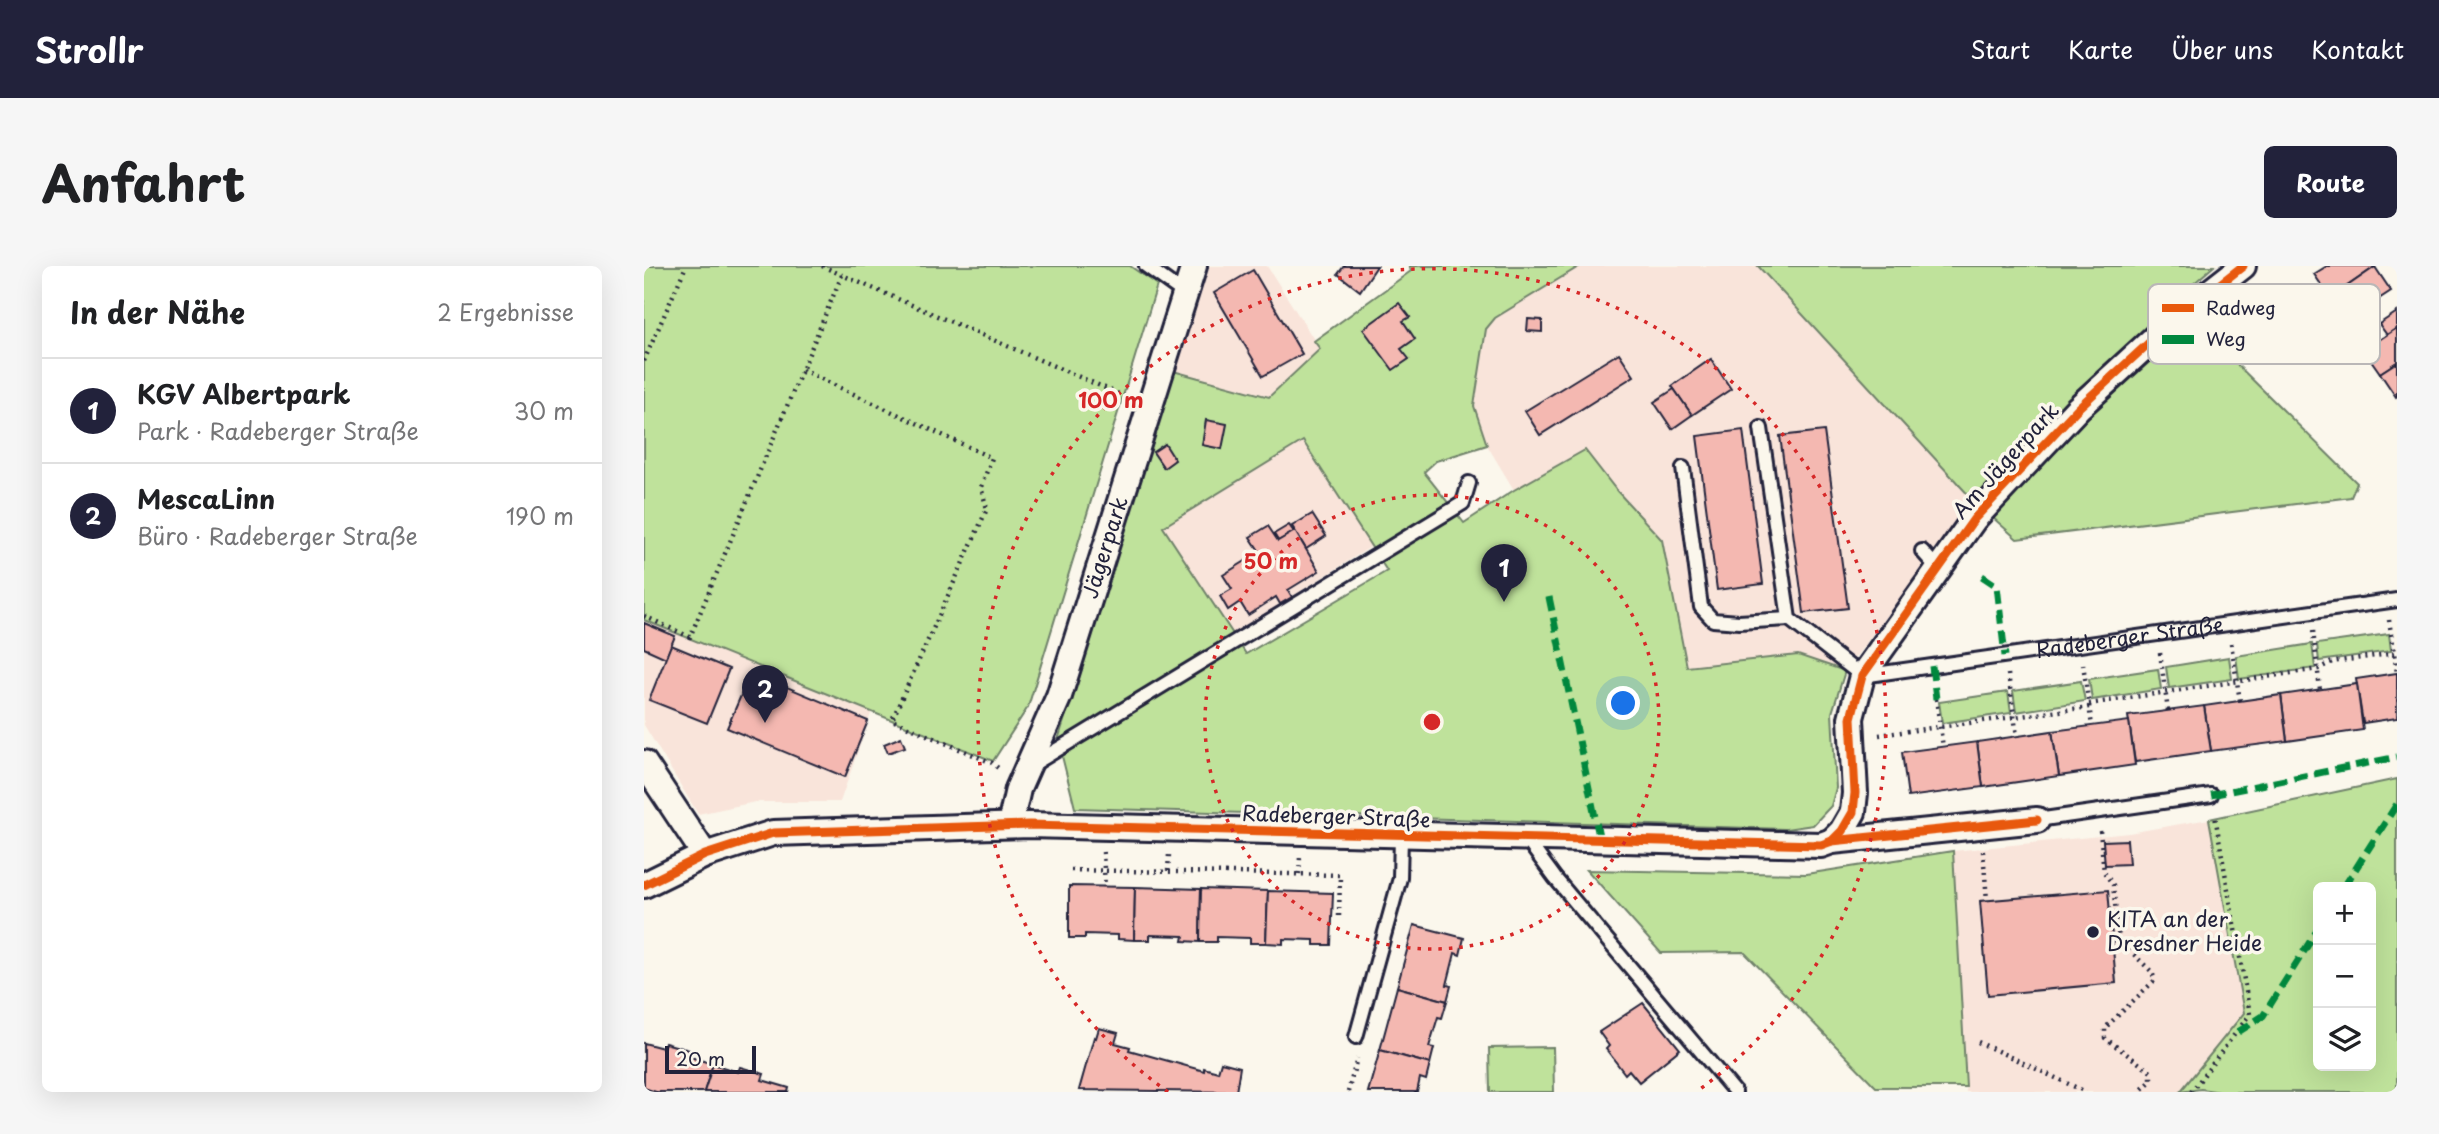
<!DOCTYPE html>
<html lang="de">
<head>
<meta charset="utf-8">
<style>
  body { margin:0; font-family:"Playpen Sans",sans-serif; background:#f6f6f6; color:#202124 }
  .controls { position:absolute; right:21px; bottom:21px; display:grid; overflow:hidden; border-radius:10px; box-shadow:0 7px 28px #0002 }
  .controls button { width:63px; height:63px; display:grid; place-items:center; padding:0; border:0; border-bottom:2px solid #e0e0e0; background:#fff; color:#202124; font:35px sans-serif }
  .scale { position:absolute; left:21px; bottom:18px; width:91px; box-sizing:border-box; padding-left:7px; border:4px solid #22223b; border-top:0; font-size:19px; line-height:24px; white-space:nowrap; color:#22223b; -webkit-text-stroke:5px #fbf7ec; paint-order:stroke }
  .you { position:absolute; left:980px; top:438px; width:24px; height:24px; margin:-18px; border:5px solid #fff; border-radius:50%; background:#1a73e8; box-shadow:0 0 0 10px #1a73e833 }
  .badge { display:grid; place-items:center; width:46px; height:46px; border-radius:50%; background:#22223b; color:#fff; font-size:23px; font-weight:700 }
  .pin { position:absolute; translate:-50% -58px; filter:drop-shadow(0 2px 4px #0008) }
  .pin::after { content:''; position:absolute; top:37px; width:24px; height:21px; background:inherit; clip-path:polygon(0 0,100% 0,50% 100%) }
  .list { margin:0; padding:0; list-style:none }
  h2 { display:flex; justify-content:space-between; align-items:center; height:91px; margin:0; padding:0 28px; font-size:30px }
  h2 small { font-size:23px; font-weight:400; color:#757577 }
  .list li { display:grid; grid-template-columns:46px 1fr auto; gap:21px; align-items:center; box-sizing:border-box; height:105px; padding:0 28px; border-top:2px solid #e0e0e0 }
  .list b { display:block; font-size:26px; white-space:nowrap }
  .list p { margin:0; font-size:23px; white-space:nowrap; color:#757577 }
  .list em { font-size:23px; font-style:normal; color:#757577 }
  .icon { flex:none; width:38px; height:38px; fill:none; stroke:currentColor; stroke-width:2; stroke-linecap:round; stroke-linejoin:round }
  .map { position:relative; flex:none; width:1753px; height:826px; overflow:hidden; border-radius:10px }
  header { display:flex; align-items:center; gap:42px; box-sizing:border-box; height:98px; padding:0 35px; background:#22223b; color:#fff }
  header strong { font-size:33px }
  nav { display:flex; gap:38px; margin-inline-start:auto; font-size:24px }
  .intro { display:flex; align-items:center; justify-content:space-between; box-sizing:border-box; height:168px; padding:0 42px }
  h1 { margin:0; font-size:49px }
  .button { padding:18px 32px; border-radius:10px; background:#22223b; color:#fff; font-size:24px; font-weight:700 }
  main { display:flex; gap:42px; padding:0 42px }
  aside { flex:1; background:#fff; border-radius:10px; box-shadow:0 7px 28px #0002 }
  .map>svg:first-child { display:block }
</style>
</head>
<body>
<header>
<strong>Strollr</strong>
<nav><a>Start</a><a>Karte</a><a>Über uns</a><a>Kontakt</a></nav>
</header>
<div class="intro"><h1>Anfahrt</h1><a class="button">Route</a></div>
<main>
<aside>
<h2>In der Nähe<small>2 Ergebnisse</small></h2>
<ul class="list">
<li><span class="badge">1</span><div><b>KGV Albertpark</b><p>Park · Radeberger Straße</p></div><em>30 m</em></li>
<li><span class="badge">2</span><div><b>MescaLinn</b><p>Büro · Radeberger Straße</p></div><em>190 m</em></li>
</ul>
</aside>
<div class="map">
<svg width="1753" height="826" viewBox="0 0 1753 826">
  <rect width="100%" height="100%" fill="#fbf7ec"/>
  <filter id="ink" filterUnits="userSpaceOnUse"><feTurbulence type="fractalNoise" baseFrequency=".0143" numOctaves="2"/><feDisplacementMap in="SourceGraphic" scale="14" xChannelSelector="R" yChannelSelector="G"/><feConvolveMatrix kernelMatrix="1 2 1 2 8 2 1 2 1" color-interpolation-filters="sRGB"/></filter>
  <g filter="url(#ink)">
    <g fill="#f9e4da">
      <path d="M565 0H623L676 83 625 131 529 105Z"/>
      <path d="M936 0H1114L1329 234 1201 405 1154 389 1043 401 1018 274 973 225 941 184 870 224 843 179 830 140 842 63 851 52Z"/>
      <path d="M659 175 728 280 589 368 519 261Z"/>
      <path d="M0 354 228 445 196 536H111L54 548 0 459Z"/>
      <path d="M1565 553 1600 748 1536 826H1322L1309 585 1485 567Z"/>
    </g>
    <g fill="#bfe29b" stroke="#70826b" stroke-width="2" fill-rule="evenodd">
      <path d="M0 0H486L513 19 384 441 349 495 0 354Z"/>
      <path d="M765 0H936L851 52 842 63 830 140 843 179 792 195 780 206 820 257 870 224 941 184 973 225 1018 274 1043 401 1154 389 1201 405 1188 447 1192 522 1187 540 1169 559 1142 563 431 542 414 474 529 105 625 131 676 83 670 75 767 5ZM659 175 743 305 602 388 519 261Z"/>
      <path d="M1114 0H1570C1484 73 1407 154 1329 234Z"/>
      <path d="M1550 56 1713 217 1707 231 1373 273 1348 251 1442 153Z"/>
      <path d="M1745 368 1747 385 1675 395 1673 378Z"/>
      <path d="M1668 378 1671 402 1595 413 1592 390Z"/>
      <path d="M1585 391 1588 413 1525 422 1522 401Z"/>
      <path d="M1514 403 1517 423 1448 434 1445 413Z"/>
      <path d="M1437 415 1441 435 1372 446 1369 425Z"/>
      <path d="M1364 426 1367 447 1298 457 1295 436Z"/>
      <path d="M1753 513V826H1577L1557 823 1536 826 1600 747 1565 553ZM1727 621V800H1674V621Z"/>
      <path d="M1309 585 1322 821H1232L1100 686 1017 687 943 604 1162 608Z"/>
      <path d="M909 781 910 826H846L845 782Z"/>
    </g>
    <g fill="#f4b8b1" stroke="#22223b" stroke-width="2">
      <path d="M700 0H733L716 25 694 8Z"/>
      <path d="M1683 0H1730L1731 1 1686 32 1670 8Z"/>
      <path d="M1731 1 1747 25 1701 55 1686 32Z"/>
      <path d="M609 4 658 88 619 110 570 27Z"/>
      <path d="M755 37 766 51 759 55 771 73 757 83 765 93 749 104 719 63Z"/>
      <path d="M1753 46V62L1743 69 1735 58Z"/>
      <path d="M884 53 898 54V66L883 65Z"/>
      <path d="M1753 62V96L1736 107 1720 84Z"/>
      <path d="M975 87 990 110 896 169 881 145Z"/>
      <path d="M1067 93 1087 123 1048 149 1028 120Z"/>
      <path d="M1753 96V130L1752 131 1736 107Z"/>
      <path d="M1030 123 1048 149 1028 163 1010 136Z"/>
      <path d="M562 154 583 158 578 183 558 179Z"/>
      <path d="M1099 164 1119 318 1073 324 1053 170Z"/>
      <path d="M1180 165 1204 342 1160 347 1136 170Z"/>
      <path d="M521 178 531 194 520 202 509 186Z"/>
      <path d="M668 248 682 270 662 283 648 260Z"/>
      <path d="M645 259 650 266 634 275 630 268Z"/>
      <path d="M624 260 634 275 651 265 675 305 644 324 648 331 636 338 632 331 604 349 596 336 584 344 576 330 588 323 579 309 616 286 606 271Z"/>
      <path d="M0 357 31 370 22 392 0 382Z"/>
      <path d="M27 379 85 403 63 457 5 434Z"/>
      <path d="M107 406 224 455 201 511 83 462Z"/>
      <path d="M1753 407V452L1719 457 1712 413Z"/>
      <path d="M1713 418 1719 464 1643 475 1637 429Z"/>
      <path d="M1637 429 1643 475 1567 485 1560 440Z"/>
      <path d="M1560 440 1567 485 1491 496 1484 450Z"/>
      <path d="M1485 455 1491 499 1415 510 1408 465Z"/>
      <path d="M1408 465 1415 510 1339 521 1333 476Z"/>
      <path d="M257 471 261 481 244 487 240 478Z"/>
      <path d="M1333 476 1339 521 1264 531 1258 486Z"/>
      <path d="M1483 574 1485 598 1461 599 1459 575Z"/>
      <path d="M425 620 491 621 490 674 474 673V669L441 668V672H425Z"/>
      <path d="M491 621 557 623 556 676 539 675 540 670 506 669V674H490Z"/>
      <path d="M557 623 624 625 622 677H606V672L573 671V676H556Z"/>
      <path d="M1464 624 1472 717 1344 729 1336 635Z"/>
      <path d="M624 625 689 627 687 679H670V674L639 673V678L622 677Z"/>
      <path d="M770 659 820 672 816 689 811 687 803 719 807 720 803 735 753 721Z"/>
      <path d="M753 721 803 735 798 752 794 751 785 781 790 782 786 798 736 784Z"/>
      <path d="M999 737 1036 783 995 816 985 804 981 808 962 783 965 780 955 766Z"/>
      <path d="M455 762 474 767 471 777 486 781 485 784 560 805V802L574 806 577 796 596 801 592 826 435 824 450 771 452 772Z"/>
      <path d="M0 777 19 782 21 777 45 784 43 790 69 798 60 826H12L0 822Z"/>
      <path d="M736 784 786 798 782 814 776 812 773 826H724Z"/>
      <path d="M69 798 94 806 96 801 120 808 118 814 145 822 144 826H60Z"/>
    </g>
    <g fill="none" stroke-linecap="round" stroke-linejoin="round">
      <defs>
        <g id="service">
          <path d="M502 0 541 28"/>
          <path id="s1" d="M1117 162 1145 353 1218 410 1753 334"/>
          <path d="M1039 202 1057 341 1069 354 1095 356 1145 353"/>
          <path d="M1278 285 1294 303"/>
          <path d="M388 499 819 237 825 217"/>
          <path d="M1393 554 1567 529"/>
          <path d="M883 574 911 612 1091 826"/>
          <path d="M712 771 756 612 757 570"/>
        </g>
        <g id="minor">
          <path d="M0 497 61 589"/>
          <path id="s2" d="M366 559 374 523 415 430 550 0"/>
          <path d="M1188 575 1198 565 1209 546 1211 527 1207 452 1218 410 1330 253 1434 142 1530 54 1599 0"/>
          <path d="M0 619 61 589 129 567 385 559 1177 579 1188 575 1393 554"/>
        </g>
      </defs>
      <use href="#service" stroke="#22223b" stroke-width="18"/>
      <use href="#minor" stroke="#22223b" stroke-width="30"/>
      <g stroke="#22223b" stroke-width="4.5" stroke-dasharray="2 5" stroke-linecap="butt">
        <path d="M178 0 198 9"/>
        <path d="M0 95 42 0"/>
        <path d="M158 104 348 192 337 221 343 243 248 454 348 497 354 502"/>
        <path d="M0 350 46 371 198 9 482 131"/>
        <path d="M1745 354 1753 407"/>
        <path d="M1669 365 1676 423"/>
        <path d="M1587 377 1596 435"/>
        <path d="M1516 387 1524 445"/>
        <path d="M1439 398 1448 460"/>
        <path d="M1364 408 1373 470"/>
        <path d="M1292 433 1299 481"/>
        <path d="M1445 438 1674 403 1688 396 1753 387"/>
        <path d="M1235 469 1445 441"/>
        <path d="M1456 565 1460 606 1469 619 1475 674 1508 706 1511 714 1461 762V772L1507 806V815L1495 826"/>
        <path d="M1339 585 1343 634"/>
        <path d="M459 586 461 621"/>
        <path d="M427 604 696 609 695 650"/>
        <path d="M524 605 525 588"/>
        <path d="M655 608 656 591"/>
        <path d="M1334 776 1442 826"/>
        <path d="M704 826 713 792"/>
        <path d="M1547 826 1606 748 1571 550"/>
      </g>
      <use href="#service" stroke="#fbf7ec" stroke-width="12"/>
      <use href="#minor" stroke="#fbf7ec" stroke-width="24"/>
      <g stroke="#00873e" stroke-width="7" stroke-dasharray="14 7" stroke-linecap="butt">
        <path d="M1338 310 1353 320 1361 390"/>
        <path d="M905 331 956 575"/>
        <path d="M1288 400 1292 433"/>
        <path d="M1567 529 1753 491"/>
        <path d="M1700 621 1753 538"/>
        <path d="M1594 766 1619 750 1674 663"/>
      </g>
      <defs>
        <g id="cycleway">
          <path d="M1188 575 1198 565 1209 546 1211 527 1207 452 1218 410 1330 253 1434 142 1530 54 1599 0"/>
          <path d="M0 619 61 589 129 567 385 559 1177 579 1188 575 1393 554"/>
        </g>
      </defs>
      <use href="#cycleway" stroke="#fbf7ec" stroke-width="13"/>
      <use href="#cycleway" stroke="#e8590c" stroke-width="9"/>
    </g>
  </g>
  <g fill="none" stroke="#d62828" stroke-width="3.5" stroke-dasharray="3.5 7">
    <circle cx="788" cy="456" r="227"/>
    <path d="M524 826A454 454 0 1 1 1052 826"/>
  </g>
  <circle fill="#22223b" stroke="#fbf7ec" stroke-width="2.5" cx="1449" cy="666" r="7"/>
  <g text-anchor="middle" stroke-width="7" stroke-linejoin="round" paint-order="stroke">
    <g font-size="21" fill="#22223b" stroke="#fbf7ec">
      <text transform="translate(1362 195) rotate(-48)" y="7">Am Jägerpark</text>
      <text dy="7" stroke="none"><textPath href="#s2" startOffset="294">Jägerpark</textPath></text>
      <text dy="7" stroke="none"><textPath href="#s1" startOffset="556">Radeberger Straße</textPath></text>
      <text transform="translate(692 551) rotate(2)" y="7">Radeberger Straße</text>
    </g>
    <g font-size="21" fill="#22223b" stroke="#fbf7ec" text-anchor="start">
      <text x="1463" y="661">KITA an der<tspan x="1463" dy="24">Dresdner Heide</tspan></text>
    </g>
  </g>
  <rect x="1504" y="18" width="232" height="80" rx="10" fill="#fbf7ec" stroke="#bab7b7" stroke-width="2"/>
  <rect x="1518" y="38" width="32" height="8" fill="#e8590c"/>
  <rect x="1518" y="69" width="32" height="9" fill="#00873e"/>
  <g font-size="19" fill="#22223b">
    <text x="1562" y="49">Radweg</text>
    <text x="1562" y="80">Weg</text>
  </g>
  <circle cx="788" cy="456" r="10" fill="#d62828" stroke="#fbf7ec" stroke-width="3.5"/>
  <g font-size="21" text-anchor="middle" font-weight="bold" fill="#d62828" stroke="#fbf7ec" stroke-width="7" stroke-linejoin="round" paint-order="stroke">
    <text x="467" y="142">100 m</text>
    <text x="627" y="303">50 m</text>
  </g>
</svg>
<div class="controls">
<button>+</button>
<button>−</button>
<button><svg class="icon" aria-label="layers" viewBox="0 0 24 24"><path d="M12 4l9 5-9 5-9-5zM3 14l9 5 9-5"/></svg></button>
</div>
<div class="scale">20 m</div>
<div class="you"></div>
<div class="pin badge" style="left:860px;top:336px">1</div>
<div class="pin badge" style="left:121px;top:457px">2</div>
</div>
</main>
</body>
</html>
